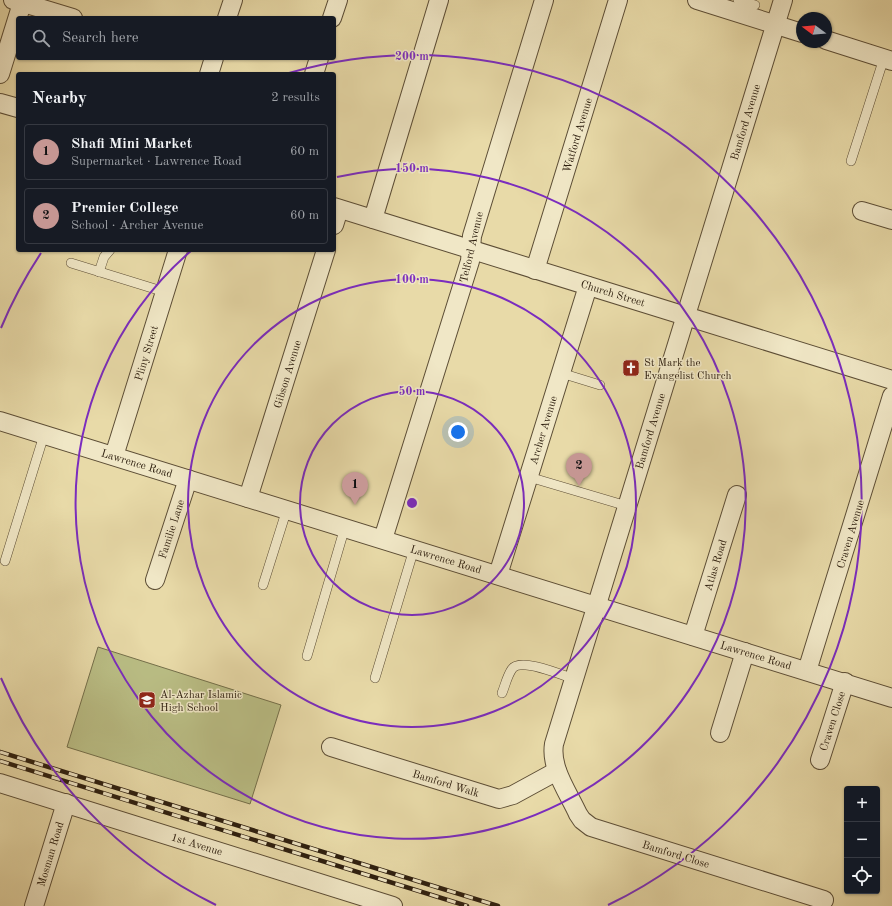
<!DOCTYPE html>
<html lang="en">
<head>
<meta charset="utf-8">
<style>
  body { margin:0; font-family:"Old Standard TT",serif; background:#242831; color:#f1f3f6 }
  .controls { position:absolute; right:12px; bottom:12px; display:grid; overflow:hidden; border-radius:4px; box-shadow:0 1px 3px #0004 }
  .controls button { width:36px; height:36px; display:grid; place-items:center; padding:0; border:0; border-bottom:1px solid #363941; background:#171b24; color:#f1f3f6; font:20px sans-serif }
  .compass { position:absolute; left:796px; top:12px; width:36px; height:36px; border-radius:50%; background:#171b24; box-shadow:0 1px 3px #0004; rotate:286deg }
  .you { position:absolute; left:458px; top:432px; width:14px; height:14px; margin:-10px; border:3px solid #fff; border-radius:50%; background:#1a73e8; box-shadow:0 0 0 6px #1a73e833 }
  .badge { display:grid; place-items:center; width:26px; height:26px; border-radius:50%; background:#c59692; color:#111; font-size:13px; font-weight:700 }
  .pin { position:absolute; translate:-50% -33px; filter:drop-shadow(0 1px 2px #0008) }
  .pin::after { content:''; position:absolute; top:21px; width:14px; height:12px; background:inherit; clip-path:polygon(0 0,100% 0,50% 100%) }
  .list { margin:0; padding:0; list-style:none }
  h2 { display:flex; justify-content:space-between; align-items:center; height:52px; margin:0; padding:0 16px; font-size:17px }
  h2 small { font-size:13px; font-weight:400; color:#9ea1a6 }
  .list li { display:grid; grid-template-columns:26px 1fr auto; gap:12px; align-items:center; box-sizing:border-box; height:56px; margin:0 8px 8px; padding:0 8px; border:1px solid #363941; border-radius:4px }
  .list b { display:block; font-size:15px; white-space:nowrap }
  .list p { margin:0; font-size:13px; white-space:nowrap; color:#9ea1a6 }
  .list em { font-size:13px; font-style:normal; color:#9ea1a6 }
  .icon { flex:none; width:22px; height:22px; fill:none; stroke:currentColor; stroke-width:2; stroke-linecap:round; stroke-linejoin:round }
  .map { position:relative; flex:none; width:892px; height:906px; overflow:hidden }
  .search { position:absolute; background:#171b24; box-shadow:0 1px 3px #0004; left:16px; top:16px; width:320px; height:44px; display:flex; align-items:center; gap:10px; box-sizing:border-box; padding:0 14px; border-radius:4px; color:#9ea1a6; font-size:15px }
  .panel { position:absolute; background:#171b24; box-shadow:0 1px 3px #0004; left:16px; top:72px; width:320px; height:180px; border-radius:4px }
  .map>svg:first-child { display:block }
</style>
</head>
<body>
<div class="map">
<svg width="892" height="906" viewBox="0 0 892 906">
  <rect width="100%" height="100%" fill="#e8daa8"/>
  <filter id="stains"><feTurbulence type="fractalNoise" baseFrequency=".005" numOctaves="4"/><feColorMatrix values="0 0 0 0 .2 0 0 0 0 .09 0 0 0 0 .02 0 0 0 .5 -.17"/></filter>
  <radialGradient id="worn" r=".72"><stop offset=".6" stop-color="#630" stop-opacity="0"/><stop offset="1" stop-color="#630" stop-opacity=".3"/></radialGradient>
  <path fill="#babe85" stroke="#746f4a" d="M98 647 281 705 250 804 67 747Z"/>
  <g fill="none" stroke-linecap="round" stroke-linejoin="round">
    <defs>
      <g id="service">
        <path d="M738 0 755 5"/>
        <path d="M851 161 884 58"/>
        <path d="M71 263 165 292"/>
        <path d="M99 272 104 257 110 250"/>
        <path d="M561 373 600 385"/>
        <path d="M529 477 627 506"/>
        <path d="M5 561 44 435"/>
        <path d="M263 585 287 509"/>
        <path d="M307 656 345 527"/>
        <path d="M375 678 414 549"/>
        <path d="M502 693C505 686 507 676 512 669 520 657 562 675 574 679"/>
      </g>
      <g id="minor">
        <path d="M13 0 73 18"/>
        <path d="M697 0 802 33"/>
        <path d="M783 0 554 744C550 768 568 792 578 814L582 820 591 827 824 900"/>
        <path d="M227 18 233 0"/>
        <path d="M332 18 338 0"/>
        <path d="M826 40 892 61"/>
        <path d="M0 74 23 0"/>
        <path d="M209 74 214 58"/>
        <path d="M314 74 319 58"/>
        <path d="M0 103 18 108"/>
        <path d="M334 207 892 380"/>
        <path d="M862 211 892 220"/>
        <path d="M373 219 439 0"/>
        <path d="M334 225 339 209"/>
        <path d="M535 270 618 0"/>
        <path d="M0 421 892 698"/>
        <path d="M114 456 178 250"/>
        <path d="M248 498 326 250"/>
        <path d="M383 539 470 261 472 236 544 0"/>
        <path d="M498 575 588 286"/>
        <path d="M155 580 188 479"/>
        <path d="M693 636 737 495"/>
        <path d="M807 671 892 396"/>
        <path d="M720 733 745 652"/>
        <path d="M331 747 499 799 513 795 557 771"/>
        <path d="M820 760 845 682"/>
        <path d="M0 783 393 906"/>
        <path d="M34 906 66 803"/>
      </g>
    </defs>
    <use href="#service" stroke="#5d4e36" stroke-width="10"/>
    <use href="#minor" stroke="#5d4e36" stroke-width="20"/>
    <use href="#service" stroke="#f0e7c6" stroke-width="9"/>
    <use href="#minor" stroke="#f0e7c6" stroke-width="18"/>
    <defs>
      <g id="rail">
        <path d="M0 752 498 906"/>
        <path d="M0 761 467 906"/>
      </g>
    </defs>
    <use href="#rail" stroke="#2f2010" stroke-width="4.5"/>
    <use href="#rail" stroke="#f0e7c6" stroke-width="3" stroke-dasharray="9" stroke-linecap="butt"/>
  </g>
  <g fill="none" stroke="#7b2cbf" stroke-width="2">
    <circle cx="412" cy="503" r="112"/>
    <circle cx="412" cy="503" r="224"/>
    <path d="M337 177A335 335 0 1 1 192 250"/>
    <path d="M216 905A447 447 0 0 1 1 678M1 328A447 447 0 0 1 41 253M289 73A447 447 0 0 1 608 905"/>
  </g>
  <defs>
    <symbol id="church-square" viewBox="-11 -11 22 22"><rect x="-9" y="-9" width="18" height="18" rx="4" fill="#8f2418" stroke="#f0e7c6"/><path d="M-1.2-6h2.4v3.5h3.3v2.4h-3.3V6h-2.4V-.1h-3.3v-2.4h3.3Z" fill="#fff"/></symbol>
    <symbol id="school-square" viewBox="-11 -11 22 22"><rect x="-9" y="-9" width="18" height="18" rx="4" fill="#8f2418" stroke="#f0e7c6"/><path d="M0-5L7-2L0 1L-7-2ZM-4 1L0 2.5L4 1V4Q0 6-4 4Z" fill="#fff"/></symbol>
  </defs>
  <g fill-rule="evenodd">
    <use href="#church-square" x="621" y="358" width="20" height="20"/>
    <use href="#school-square" x="137" y="690" width="20" height="20"/>
  </g>
  <g text-anchor="middle" stroke-width="3" stroke-linejoin="round" paint-order="stroke">
    <g font-size="11" fill="#2f2010" stroke="#f0e7c6">
      <text transform="translate(745 122) rotate(-73)" y="4">Bamford Avenue</text>
      <text transform="translate(577 135) rotate(-73)" y="4">Watford Avenue</text>
      <text transform="translate(471 247) rotate(-77)" y="4">Telford Avenue</text>
      <text transform="translate(613 293) rotate(17)" y="4">Church Street</text>
      <text transform="translate(146 353) rotate(-73)" y="4">Pliny Street</text>
      <text transform="translate(287 374) rotate(-73)" y="4">Gibson Avenue</text>
      <text transform="translate(543 430) rotate(-73)" y="4">Archer Avenue</text>
      <text transform="translate(650 431) rotate(-73)" y="4">Bamford Avenue</text>
      <text transform="translate(137 463) rotate(17)" y="4">Lawrence Road</text>
      <text transform="translate(171 529) rotate(-72)" y="4">Familie Lane</text>
      <text transform="translate(850 534) rotate(-73)" y="4">Craven Avenue</text>
      <text transform="translate(446 559) rotate(17)" y="4">Lawrence Road</text>
      <text transform="translate(715 565) rotate(-73)" y="4">Atlas Road</text>
      <text transform="translate(756 655) rotate(17)" y="4">Lawrence Road</text>
      <text transform="translate(832 721) rotate(-72)" y="4">Craven Close</text>
      <text transform="translate(446 783) rotate(17)" y="4">Bamford Walk</text>
      <text transform="translate(197 844) rotate(17)" y="4">1st Avenue</text>
      <text transform="translate(50 854) rotate(-73)" y="4">Mosman Road</text>
      <text transform="translate(676 854) rotate(17)" y="4">Bamford Close</text>
    </g>
    <g font-size="11" fill="#2f2010" stroke="#f0e7c6" text-anchor="start">
      <text x="644" y="366">St Mark the<tspan x="644" dy="13">Evangelist Church</tspan></text>
      <text x="160" y="698">Al-Azhar Islamic<tspan x="160" dy="13">High School</tspan></text>
    </g>
  </g>
  <circle cx="412" cy="503" r="6" fill="#7b2cbf" stroke="#f0e7c6" stroke-width="2"/>
  <g font-size="12" text-anchor="middle" font-weight="bold" fill="#7b2cbf" stroke="#f0e7c6" stroke-width="3" stroke-linejoin="round" paint-order="stroke">
    <text x="412" y="60">200 m</text>
    <text x="412" y="172">150 m</text>
    <text x="412" y="283">100 m</text>
    <text x="412" y="395">50 m</text>
  </g>
  <rect width="100%" height="100%" filter="url(#stains)"/>
  <rect width="100%" height="100%" fill="url(#worn)"/>
</svg>
<div class="controls">
<button>+</button>
<button>−</button>
<button><svg class="icon" aria-label="locate" viewBox="0 0 24 24"><circle cx="12" cy="12" r="6"/><path d="M12 2v4M12 18v4M2 12h4M18 12h4"/></svg></button>
</div>
<svg class="compass" viewBox="-18 -18 36 36"><path d="M0-13l5 13h-10z" fill="#e53935"/><path d="M0 13l5-13h-10z" fill="#9ea1a6"/></svg>
<div class="you"></div>
<div class="pin badge" style="left:355px;top:505px">1</div>
<div class="pin badge" style="left:579px;top:486px">2</div>
<div class="search"><svg class="icon" aria-label="search" viewBox="0 0 24 24"><circle cx="10" cy="10" r="6"/><path d="M15 15l6 6"/></svg>Search here</div>
<section class="panel">
<h2>Nearby<small>2 results</small></h2>
<ul class="list">
<li><span class="badge">1</span><div><b>Shafi Mini Market</b><p>Supermarket · Lawrence Road</p></div><em>60 m</em></li>
<li><span class="badge">2</span><div><b>Premier College</b><p>School · Archer Avenue</p></div><em>60 m</em></li>
</ul>
</section>
</div>
</body>
</html>
